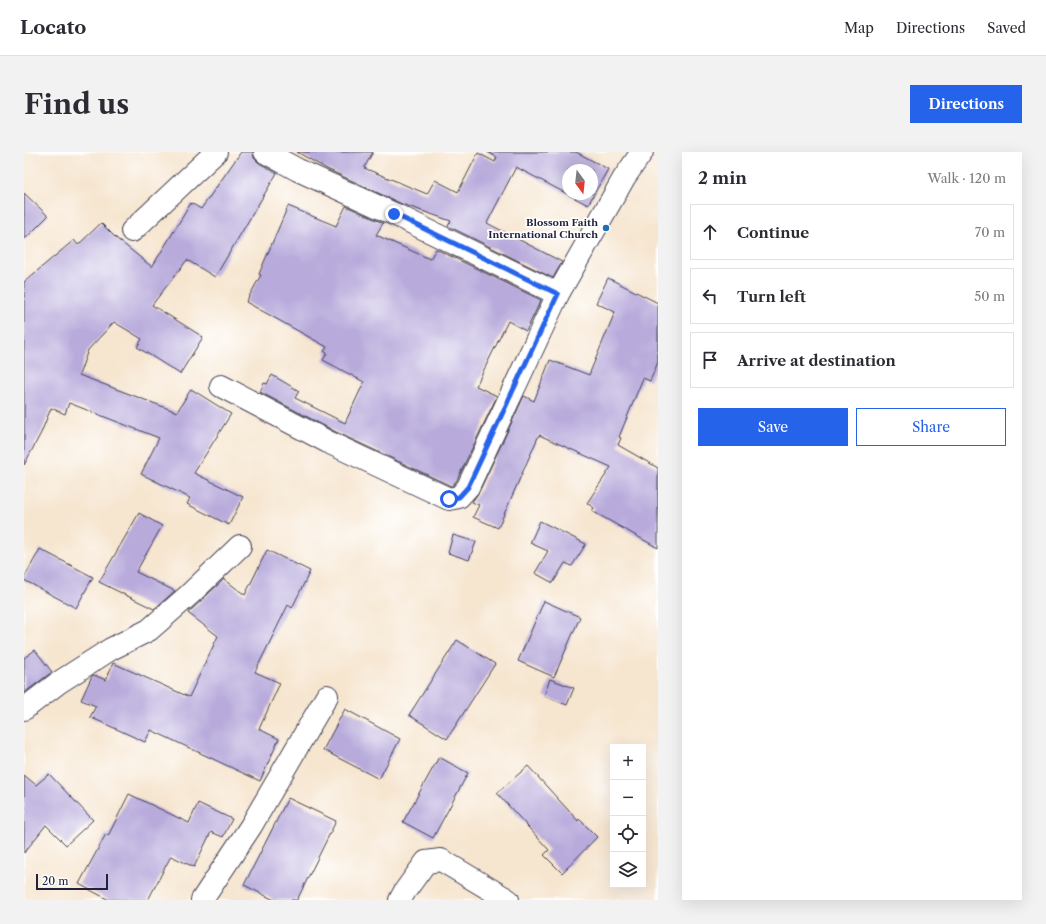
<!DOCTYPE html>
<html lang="en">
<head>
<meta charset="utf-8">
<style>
  body { margin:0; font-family:"Libre Caslon Text",serif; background:#f2f2f3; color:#2b2b33 }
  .controls { position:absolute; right:12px; bottom:12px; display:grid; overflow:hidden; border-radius:0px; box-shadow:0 4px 16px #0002 }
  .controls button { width:36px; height:36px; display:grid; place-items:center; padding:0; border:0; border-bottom:1px solid #e1e1e2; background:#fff; color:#2b2b33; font:20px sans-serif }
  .compass { position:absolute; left:538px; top:12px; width:36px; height:36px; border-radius:50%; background:#fff; box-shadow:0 4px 16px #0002; rotate:165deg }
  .scale { position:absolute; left:12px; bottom:10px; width:72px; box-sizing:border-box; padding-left:4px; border:2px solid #22223b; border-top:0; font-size:11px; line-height:14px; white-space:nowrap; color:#22223b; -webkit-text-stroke:3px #fff; paint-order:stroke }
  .stop { position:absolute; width:12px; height:12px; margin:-9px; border:3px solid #2563eb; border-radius:50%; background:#fff }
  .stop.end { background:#2563eb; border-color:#fff; box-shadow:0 1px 4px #0008 }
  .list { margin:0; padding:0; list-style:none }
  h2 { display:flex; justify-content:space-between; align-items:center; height:52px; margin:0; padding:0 16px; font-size:17px }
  h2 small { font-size:13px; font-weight:400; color:#7c7c81 }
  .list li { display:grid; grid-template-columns:26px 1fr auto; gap:12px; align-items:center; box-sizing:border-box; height:56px; margin:0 8px 8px; padding:0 8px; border:1px solid #e1e1e2; border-radius:0px }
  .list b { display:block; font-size:15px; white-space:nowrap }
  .list em { font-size:13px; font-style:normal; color:#7c7c81 }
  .actions { display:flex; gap:8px; padding:12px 16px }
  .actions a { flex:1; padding:9px 0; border:1px solid #2563eb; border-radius:0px; text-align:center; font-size:14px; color:#2563eb }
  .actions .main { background:#2563eb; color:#fff }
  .icon { flex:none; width:22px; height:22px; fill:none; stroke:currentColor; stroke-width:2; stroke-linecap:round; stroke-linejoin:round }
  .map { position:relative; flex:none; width:634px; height:748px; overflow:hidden; border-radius:0px }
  header { display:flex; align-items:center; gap:24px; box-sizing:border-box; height:56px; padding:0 20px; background:#fff; border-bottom:1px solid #e1e1e2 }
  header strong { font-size:19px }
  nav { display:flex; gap:22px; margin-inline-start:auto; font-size:14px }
  .intro { display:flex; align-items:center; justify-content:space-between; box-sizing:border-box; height:96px; padding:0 24px }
  h1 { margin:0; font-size:28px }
  .button { padding:10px 18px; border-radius:0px; background:#2563eb; color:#fff; font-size:14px; font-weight:700 }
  main { display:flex; gap:24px; padding:0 24px }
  aside { flex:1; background:#fff; border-radius:0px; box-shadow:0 4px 16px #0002 }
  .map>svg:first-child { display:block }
</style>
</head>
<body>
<header>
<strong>Locato</strong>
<nav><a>Map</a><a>Directions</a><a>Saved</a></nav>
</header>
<div class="intro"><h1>Find us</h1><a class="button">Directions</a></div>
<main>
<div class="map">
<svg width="634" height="748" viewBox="0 0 634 748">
  <rect width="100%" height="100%" fill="#fff"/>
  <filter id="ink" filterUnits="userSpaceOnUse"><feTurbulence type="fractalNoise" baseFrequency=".025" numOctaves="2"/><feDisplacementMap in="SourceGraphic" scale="8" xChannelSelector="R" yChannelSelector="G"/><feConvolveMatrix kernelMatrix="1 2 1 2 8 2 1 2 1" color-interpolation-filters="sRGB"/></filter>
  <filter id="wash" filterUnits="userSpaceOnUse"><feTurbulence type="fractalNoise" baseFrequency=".012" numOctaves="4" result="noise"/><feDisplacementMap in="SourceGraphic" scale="16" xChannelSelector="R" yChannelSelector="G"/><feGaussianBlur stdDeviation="0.9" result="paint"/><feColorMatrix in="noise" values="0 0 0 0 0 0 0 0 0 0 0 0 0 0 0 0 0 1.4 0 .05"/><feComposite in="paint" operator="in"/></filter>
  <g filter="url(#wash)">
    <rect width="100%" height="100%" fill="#f6e5cf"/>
    <g id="blocks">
      <g fill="#b8aadb" fill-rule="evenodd">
        <path d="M217 0H229L230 6 235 11 253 21 191 125 163 108 128 153 179 185 156 222 113 195 118 187 90 170 64 198 55 223 153 260 167 237 207 262 170 321 219 345 205 373 163 352 166 346 117 322 135 286 45 251 41 262 27 256 17 281 0 313V130L50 88 54 93 77 71 92 86 128 115 167 51 177 57Z"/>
        <path d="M273 0H349L340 16 403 42 411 28 434 40 454 1 471 10 473 5 463 0H552L584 17 564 53 492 15 463 71 538 110 529 126 424 74 427 69 378 52 303 17ZM544 18H568V42H544Z"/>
        <path d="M0 41 24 64 0 88Z"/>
        <path d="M264 54 312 74 322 54 359 71 352 83 406 107 412 97 517 148 502 179 484 169 452 234 473 244 433 328 428 334H427L312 280 236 240 240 231 243 232 248 223 275 239 271 246 321 271 340 230 299 208 303 201 300 199 303 195 222 150 237 123 235 122Z"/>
        <path d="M584 126 634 151V210L626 229 619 226 595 285 597 286 594 293 634 316V396L568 359 570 356 563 351 587 315 515 283 474 376 449 365 455 353 448 350 455 340 500 244 510 249 526 208 565 223 591 160 572 151Z"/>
        <path d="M115 361 138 374 112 420 151 439 130 457 75 430Z"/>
        <path d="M516 369 562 392 548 414 541 411 529 431 511 421 524 399 506 391Z"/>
        <path d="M429 383 452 390 445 408 424 401Z"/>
        <path d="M16 397 69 425 52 456 0 428V426Z"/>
        <path d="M243 398 286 419 268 456 264 453 231 520 256 531 235 577 255 587 236 629 127 578 121 590 66 565 72 554 57 548 68 524 70 523 82 528 89 511 165 545 194 484 164 461 200 427 221 443Z"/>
        <path d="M520 449 556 465 530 525 494 509Z"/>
        <path d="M433 488 471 512 423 587 385 563Z"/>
        <path d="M11 498 28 520 0 541V506Z"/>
        <path d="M526 527 550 536 543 553 520 544Z"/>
        <path d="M321 557 376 587 355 627 299 598Z"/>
        <path d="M415 605 444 621 409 686 379 670Z"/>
        <path d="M504 614 554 669 555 667 573 685 538 721 520 703 525 698 473 641Z"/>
        <path d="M25 622 69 668 42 693 22 673 0 701V623L12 633Z"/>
        <path d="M105 642 165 671 174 651 208 667 199 685 187 680 170 715 147 704 124 748H85L55 732 82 682 84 684Z"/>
        <path d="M264 646 312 669 273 748H250L220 733Z"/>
      </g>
    </g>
  </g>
  <g filter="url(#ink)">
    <use href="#blocks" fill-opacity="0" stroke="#423f51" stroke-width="1"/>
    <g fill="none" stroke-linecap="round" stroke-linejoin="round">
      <defs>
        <g id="minor">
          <path d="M241 0 274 18 370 62 534 142"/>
          <path d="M108 79 192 0"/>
          <path d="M197 234 306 291 425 347 435 345 444 335 534 142 600 26 618 0"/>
          <path d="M0 557 34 531 87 497 125 478 165 443 216 394"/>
          <path d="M178 748 227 674 303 544"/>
          <path d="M376 748 381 739 402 710 417 708 484 748"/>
        </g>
      </defs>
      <use href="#minor" stroke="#423f51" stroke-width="24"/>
      <use href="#minor" stroke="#fff" stroke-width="22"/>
    </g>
  </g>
  <g fill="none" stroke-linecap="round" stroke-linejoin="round" filter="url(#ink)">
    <path stroke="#2563eb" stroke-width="5" d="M370 62 534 142 444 335 435 345 425 347"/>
  </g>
  <circle fill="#1f6fb2" stroke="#fff" stroke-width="1.5" cx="582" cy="76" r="4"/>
  <g text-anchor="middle" stroke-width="3.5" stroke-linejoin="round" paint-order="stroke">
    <g font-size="10" font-weight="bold" fill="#22223b" stroke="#fff" text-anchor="end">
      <text x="574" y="74">Blossom Faith<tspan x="574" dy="12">International Church</tspan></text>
    </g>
  </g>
</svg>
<div class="controls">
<button>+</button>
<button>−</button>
<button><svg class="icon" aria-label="locate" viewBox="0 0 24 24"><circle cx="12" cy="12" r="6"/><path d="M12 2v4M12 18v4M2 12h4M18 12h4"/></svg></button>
<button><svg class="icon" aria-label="layers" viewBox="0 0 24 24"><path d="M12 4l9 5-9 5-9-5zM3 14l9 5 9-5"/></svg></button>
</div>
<svg class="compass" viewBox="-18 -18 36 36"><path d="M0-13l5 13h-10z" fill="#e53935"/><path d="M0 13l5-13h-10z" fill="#7c7c81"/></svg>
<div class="scale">20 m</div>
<div class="stop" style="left:425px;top:347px"></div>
<div class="stop end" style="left:370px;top:62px"></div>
</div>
<aside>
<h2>2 min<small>Walk · 120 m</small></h2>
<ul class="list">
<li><svg class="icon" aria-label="ahead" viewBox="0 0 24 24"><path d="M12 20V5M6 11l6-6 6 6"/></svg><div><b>Continue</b></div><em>70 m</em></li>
<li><svg class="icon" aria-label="left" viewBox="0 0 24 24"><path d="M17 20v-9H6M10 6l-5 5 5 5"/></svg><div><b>Turn left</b></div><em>50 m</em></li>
<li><svg class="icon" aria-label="arrive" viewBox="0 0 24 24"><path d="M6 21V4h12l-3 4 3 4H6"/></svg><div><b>Arrive at destination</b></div></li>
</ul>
<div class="actions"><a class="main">Save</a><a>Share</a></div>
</aside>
</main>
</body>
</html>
